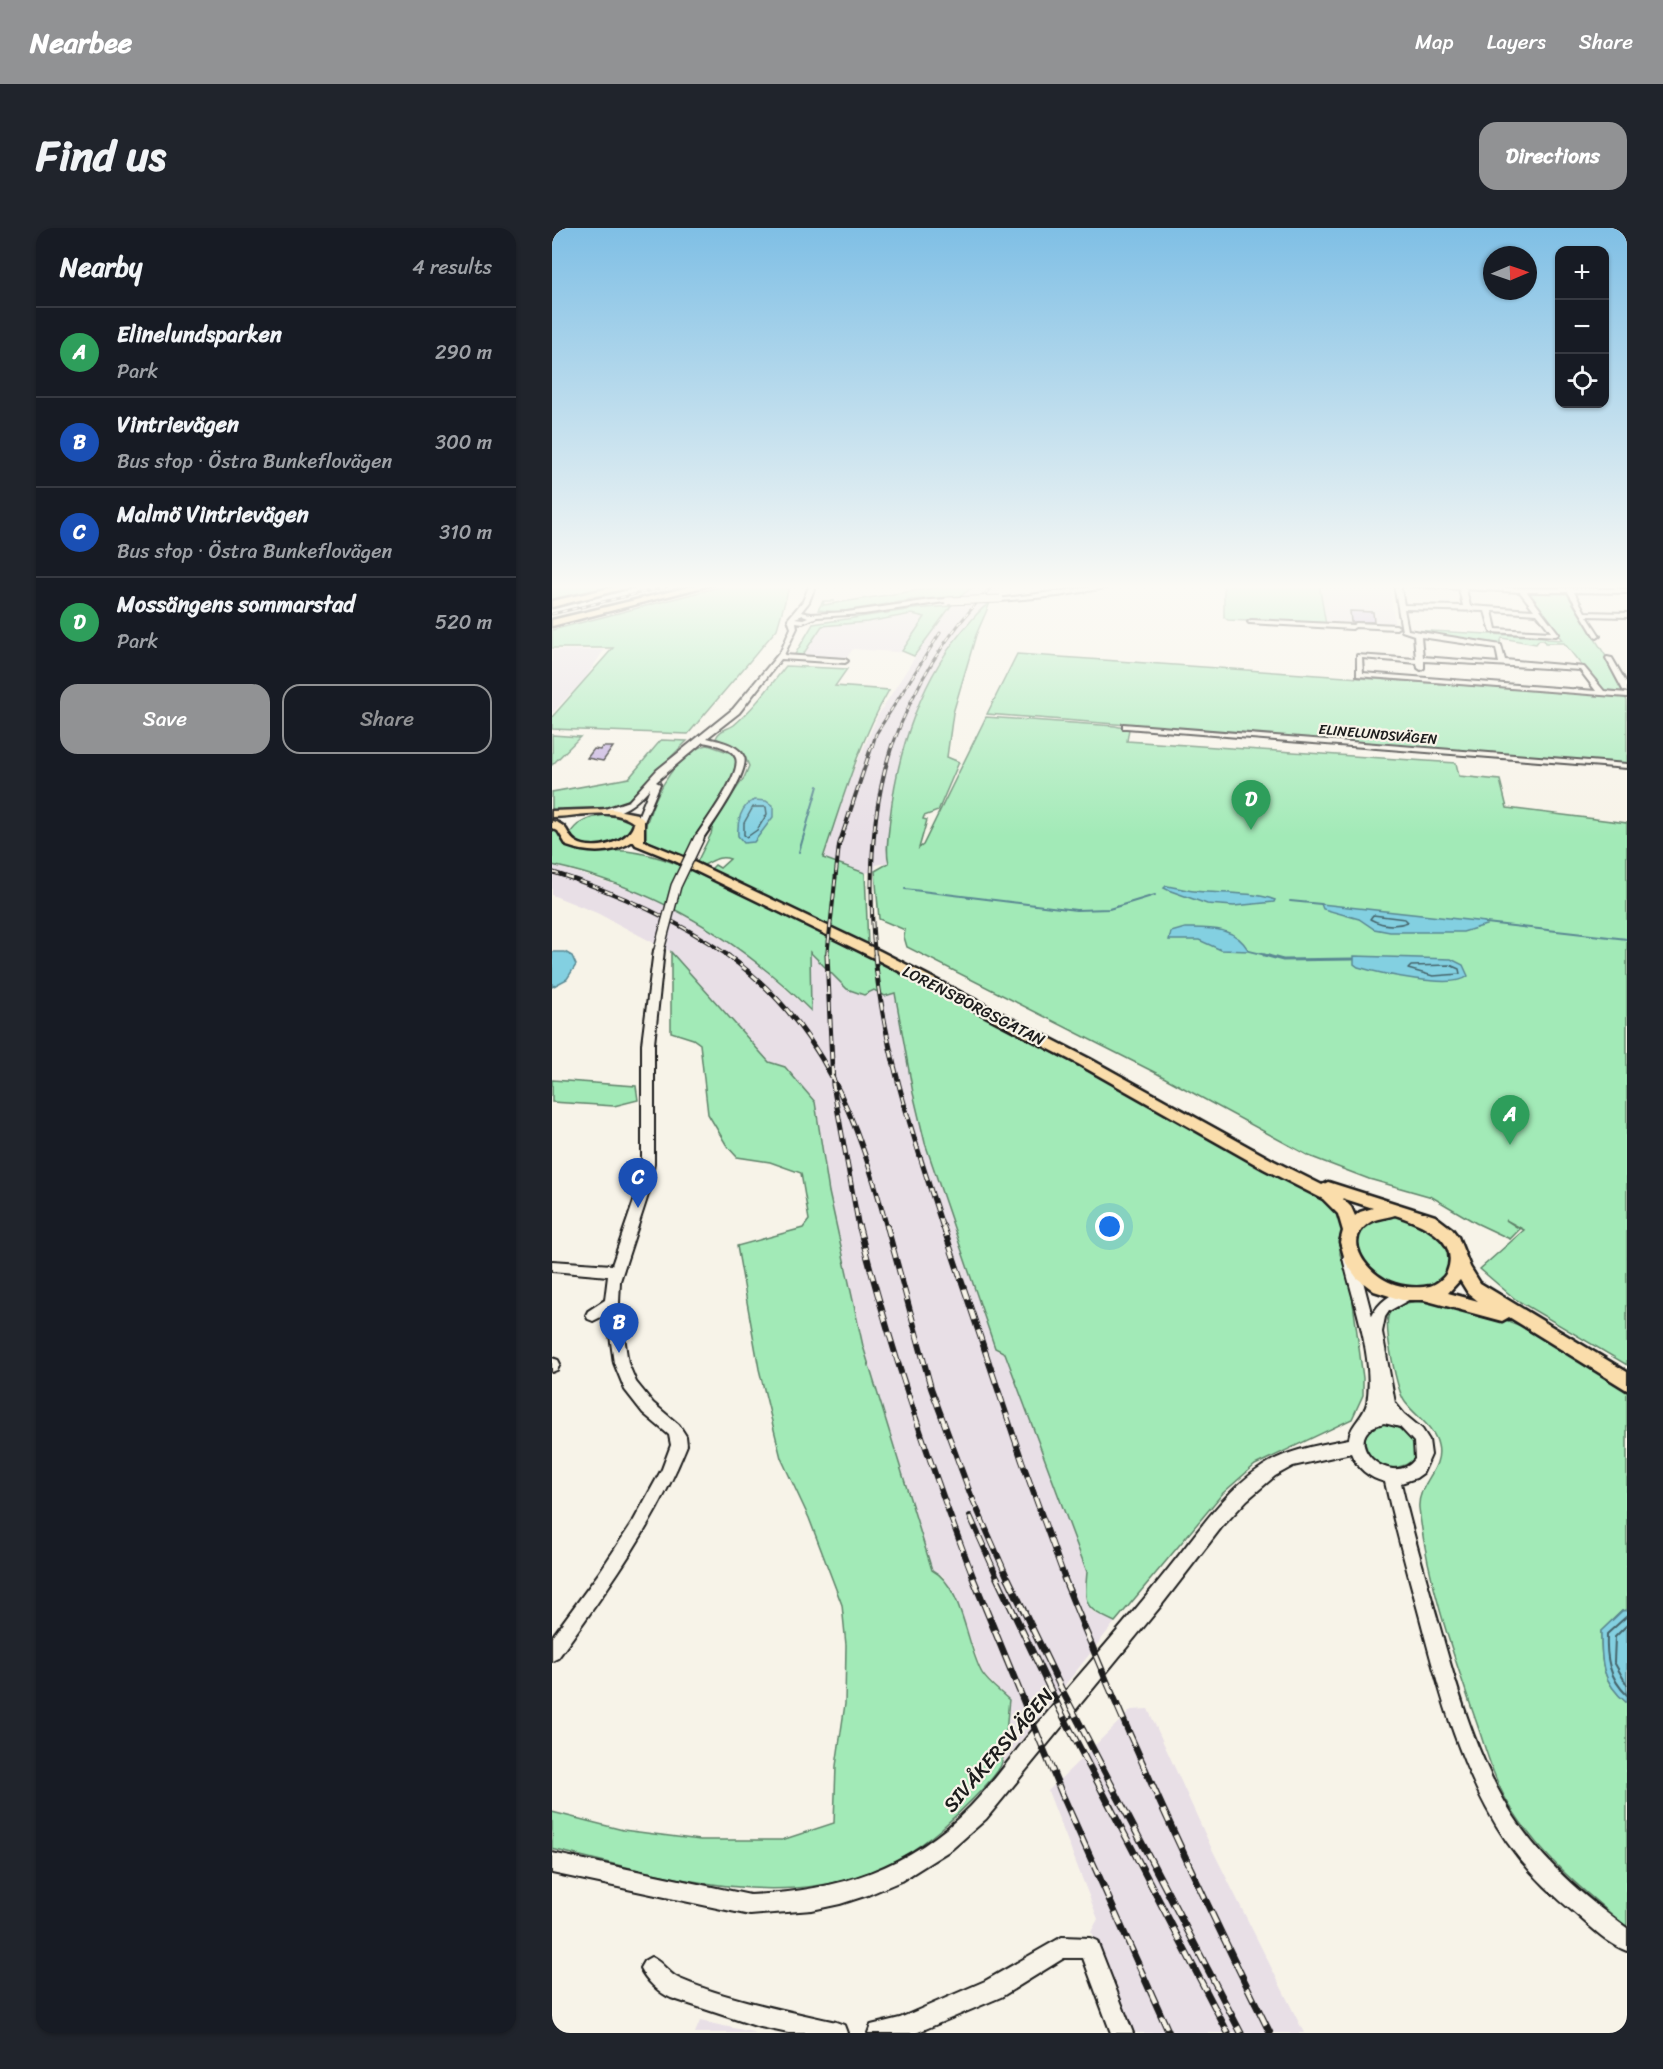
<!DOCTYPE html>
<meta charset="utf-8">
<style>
:root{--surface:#171b24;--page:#20242c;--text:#f1f3f6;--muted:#9ea1a6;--line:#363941;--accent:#919294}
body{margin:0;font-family:Sriracha,sans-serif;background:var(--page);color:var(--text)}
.controls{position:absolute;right:18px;top:18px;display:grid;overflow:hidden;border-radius:12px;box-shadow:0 2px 4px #0004}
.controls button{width:54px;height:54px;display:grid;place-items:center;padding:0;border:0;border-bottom:2px solid var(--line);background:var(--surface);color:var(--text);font:30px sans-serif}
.compass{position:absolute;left:931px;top:18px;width:54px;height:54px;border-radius:50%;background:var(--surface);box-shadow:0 2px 4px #0004;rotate:88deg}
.you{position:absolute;left:558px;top:999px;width:21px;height:21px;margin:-15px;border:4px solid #fff;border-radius:50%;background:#1a73e8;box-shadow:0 0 0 9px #1a73e833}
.badge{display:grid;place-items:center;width:39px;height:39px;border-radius:50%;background:var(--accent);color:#fff;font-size:20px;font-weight:700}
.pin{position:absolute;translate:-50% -50px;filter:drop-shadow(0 2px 3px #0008)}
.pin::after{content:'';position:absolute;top:32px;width:21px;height:18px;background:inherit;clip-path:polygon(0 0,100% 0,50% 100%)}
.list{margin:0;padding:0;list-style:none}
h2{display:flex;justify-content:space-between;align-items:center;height:78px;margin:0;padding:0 24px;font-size:26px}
h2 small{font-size:20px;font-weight:400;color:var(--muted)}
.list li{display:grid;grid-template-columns:39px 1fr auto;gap:18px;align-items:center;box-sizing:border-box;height:90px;padding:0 24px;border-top:2px solid var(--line)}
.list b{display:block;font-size:22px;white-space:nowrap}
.list p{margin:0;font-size:20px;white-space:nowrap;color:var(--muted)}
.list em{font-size:20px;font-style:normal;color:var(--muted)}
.actions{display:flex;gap:12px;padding:18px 24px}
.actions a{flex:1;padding:14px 0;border:2px solid var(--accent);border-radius:18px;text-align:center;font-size:21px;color:var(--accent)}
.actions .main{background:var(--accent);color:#fff}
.icon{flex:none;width:33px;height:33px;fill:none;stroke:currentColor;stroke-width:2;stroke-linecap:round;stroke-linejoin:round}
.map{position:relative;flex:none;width:1075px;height:1805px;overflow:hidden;border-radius:18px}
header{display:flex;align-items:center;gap:36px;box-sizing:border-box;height:84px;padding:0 30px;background:var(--accent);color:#fff}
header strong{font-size:28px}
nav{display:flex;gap:33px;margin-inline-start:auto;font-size:21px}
.intro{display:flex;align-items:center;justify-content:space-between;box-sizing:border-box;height:144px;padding:0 36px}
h1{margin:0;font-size:42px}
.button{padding:15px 27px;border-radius:18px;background:var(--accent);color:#fff;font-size:21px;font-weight:700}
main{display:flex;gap:36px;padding:0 36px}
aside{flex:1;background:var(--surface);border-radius:18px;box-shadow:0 2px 4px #0004}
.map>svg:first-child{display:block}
.built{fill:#e8dfe6}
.green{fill:#a2eab7;stroke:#5f836a;stroke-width:1.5}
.water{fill:#83d0e1;stroke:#5a8892;stroke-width:1.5}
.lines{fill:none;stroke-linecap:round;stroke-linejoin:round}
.shore-far1{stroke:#45646b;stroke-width:1.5}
.shore{stroke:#45646b;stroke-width:2}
.stream-far1{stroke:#5a8892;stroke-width:2}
.stream{stroke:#5a8892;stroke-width:3}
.building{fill:#c4b0e0;stroke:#1c1c1c;stroke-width:1.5}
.minor-casing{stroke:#1c1c1c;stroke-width:4}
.major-casing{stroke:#1c1c1c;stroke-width:5}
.highway-casing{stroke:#1c1c1c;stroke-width:5}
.minor{fill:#f7f3e8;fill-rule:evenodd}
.major{fill:#faddab;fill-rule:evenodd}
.highway{fill:#faddab;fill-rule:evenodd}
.rail-far4-casing{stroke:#1c1c1c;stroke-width:3}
.rail-far3-casing{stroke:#1c1c1c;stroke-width:4}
.rail-far2-casing{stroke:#1c1c1c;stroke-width:5}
.rail-far1-casing{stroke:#1c1c1c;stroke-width:6}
.rail-casing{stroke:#1c1c1c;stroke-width:7}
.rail-far4{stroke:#f7f3e8;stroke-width:1.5;stroke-dasharray:5;stroke-linecap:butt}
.rail-far3{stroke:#f7f3e8;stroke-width:2;stroke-dasharray:7;stroke-linecap:butt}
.rail-far2{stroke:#f7f3e8;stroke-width:3;stroke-dasharray:8;stroke-linecap:butt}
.rail-far1{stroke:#f7f3e8;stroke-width:4;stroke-dasharray:11;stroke-linecap:butt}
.rail{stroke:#f7f3e8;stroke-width:4.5;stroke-dasharray:14;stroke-linecap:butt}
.minor-bridge-far1-casing{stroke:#1c1c1c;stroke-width:9;stroke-linecap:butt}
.minor-bridge-casing{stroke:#1c1c1c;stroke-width:12;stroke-linecap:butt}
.minor-bridge-far1{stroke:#f7f3e8;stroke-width:7}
.minor-bridge{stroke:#f7f3e8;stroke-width:9}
.labels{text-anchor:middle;stroke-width:4.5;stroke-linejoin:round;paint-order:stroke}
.far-street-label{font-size:14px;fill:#1c1c1c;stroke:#f7f3e8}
.street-label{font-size:16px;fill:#1c1c1c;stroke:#f7f3e8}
.near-street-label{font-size:20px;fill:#1c1c1c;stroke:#f7f3e8}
</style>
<header>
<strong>Nearbee</strong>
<nav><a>Map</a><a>Layers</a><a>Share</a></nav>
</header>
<div class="intro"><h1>Find us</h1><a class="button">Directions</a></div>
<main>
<aside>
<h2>Nearby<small>4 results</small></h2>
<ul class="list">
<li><span class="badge" style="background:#2e9e5b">A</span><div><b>Elinelundsparken</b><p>Park</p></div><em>290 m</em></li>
<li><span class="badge" style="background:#1a4fb4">B</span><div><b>Vintrievägen</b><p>Bus stop · Östra Bunkeflovägen</p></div><em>300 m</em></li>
<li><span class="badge" style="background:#1a4fb4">C</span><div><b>Malmö Vintrievägen</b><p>Bus stop · Östra Bunkeflovägen</p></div><em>310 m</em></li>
<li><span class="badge" style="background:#2e9e5b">D</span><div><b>Mossängens sommarstad</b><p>Park</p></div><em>520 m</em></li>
</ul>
<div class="actions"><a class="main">Save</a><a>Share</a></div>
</aside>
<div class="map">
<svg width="1075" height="1805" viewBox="0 0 1075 1805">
<rect width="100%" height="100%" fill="#f7f3e8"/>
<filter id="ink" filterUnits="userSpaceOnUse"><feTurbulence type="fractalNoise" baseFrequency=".0167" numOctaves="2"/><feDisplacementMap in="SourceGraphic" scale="12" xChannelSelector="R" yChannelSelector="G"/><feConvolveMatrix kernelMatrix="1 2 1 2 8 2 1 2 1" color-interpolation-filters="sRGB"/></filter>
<g filter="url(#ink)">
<!-- built -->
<path class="built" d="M424,356H454L406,407L388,433L367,475L350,527L341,567L335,620L336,635L324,637L323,643L313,645L271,631L288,573L326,487L377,407L409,368Z
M767,356H837L843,398L774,395Z
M387,384L357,425L301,421L291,435L246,431L268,398L344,386Z
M0,422H52L33,451L0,485Z
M0,637L78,661L111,675L170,708L198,728L258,783L257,723L322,762L343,764L361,865L373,915L443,1120L453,1125L535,1344L533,1370L541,1384L563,1394L449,1538L457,1472L431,1446L404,1373L391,1348L380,1342L311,1118L277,964L263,874L234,839L217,834L119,724L45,685L0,667Z
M596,1481L659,1619L752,1805H581L539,1704L546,1691L496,1563L579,1482Z
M148,1793L205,1805H143Z"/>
<!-- green -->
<path class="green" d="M0,356H79L0,374Z
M179,356H238L225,401L136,506L0,501V489L61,420H0V402Z
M397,356H424L409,368L360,372L286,384L266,382L271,373H283H272L271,377L393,358Z
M672,356H767L774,397L676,392L672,389Z
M974,365L1015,366L1075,462L1073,468L1075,473V536L435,486L465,426L1053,467L1012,415H993L992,412H987L984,416L950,410L947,417L863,406L860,402L993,409L995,411L1010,412Z
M438,375L424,407L401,485L395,529L407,534L386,583L372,588L371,591L375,592L367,620L371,617L434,489L563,498L577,501L575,513L904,535L907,548L948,552L955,580L1075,595V1137L963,1071L928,1041L972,1002L954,992L968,1001L958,1011L924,995L880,969L817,951L757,928L604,845L355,719L352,709L353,702L327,691L323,643L337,635C333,622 337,605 338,590C346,520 370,447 418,394C424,387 430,379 438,375Z
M399,378L362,428L350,423L373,389L360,386L315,394L270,398L250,428H242L261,396L362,381Z
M234,438L295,441L283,458L337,462C307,514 290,573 271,630L313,645L316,717L159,641L163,637L168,640L178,631C167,627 161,633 152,637L145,634L159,606L162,593L192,550L197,538L191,524L164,510C169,500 175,502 182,497C202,480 218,458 234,438Z
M0,507L28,509L0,537Z
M109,512L135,513L73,575L55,581L0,582V564L77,550Z
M156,517L179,525L187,536C175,567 149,599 132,629L93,613C88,606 93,599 96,591C104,565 126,522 156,517Z
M62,586L72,588L82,594L79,605C62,615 36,626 19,610V604C28,590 46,588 62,586Z
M0,600L8,604L9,612C24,629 54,621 74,623C115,627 151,648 188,666C383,760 574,862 764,966L785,979L790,999L788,1026L799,1060L811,1150V1167L800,1191L703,1237L671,1265L563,1394C532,1380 532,1377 535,1344L453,1125L443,1120L373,915L361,865L343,765L333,768L322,762L312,767L295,761L258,724L259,783C187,711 100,659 0,637Z
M119,724L217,834L233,839L263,874L277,964L311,1118L380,1342C411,1358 414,1417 430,1445C436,1455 449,1464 457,1472C455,1485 454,1530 448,1539C439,1555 404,1588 389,1601C274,1701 131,1652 0,1621V1584L71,1602L148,1612H230L282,1595L284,1538L293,1476L294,1417L290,1377L257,1290L229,1230L207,1141L185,1018L251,1000L257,992L249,945L218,934L185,929L175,918L156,886L148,816L141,811L119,804Z
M0,852L84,858L86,872L62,878L0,874Z
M836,988C850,988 858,991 871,998C933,1030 880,1080 828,1053C820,1049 813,1040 807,1034L804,1006L820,992Z
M865,1073L929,1083L972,1099L1075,1162V1382L1070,1383L1049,1403C1049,1435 1049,1453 1075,1475V1699C1030,1662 986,1626 956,1575C941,1550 933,1518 923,1490C900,1423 875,1352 867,1280C865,1256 892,1241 886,1217C882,1198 864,1189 853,1174C845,1163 831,1098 837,1086C843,1076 855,1075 865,1073Z
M834,1195C854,1199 880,1228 850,1238C819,1249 793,1197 834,1195Z"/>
<!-- water -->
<path class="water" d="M203,572L214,573L221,578V589L202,614L192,615L186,608C185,595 188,577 203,572Z
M614,658C624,659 633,662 642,663C668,666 698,663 723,672L722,674L682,678L655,676L616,662L612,660Z
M769,676L933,694L934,697L911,704H838L822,701L807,691L771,681Z
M633,700C657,700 683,698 697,723L669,722L647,712H617L619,704Z
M0,724H13L20,728L24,737L15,751L0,759Z
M802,728L899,731L911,737L916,748C901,762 826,745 806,739L802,736Z
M1075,1382V1475C1049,1453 1049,1434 1049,1403L1070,1383Z"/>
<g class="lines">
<!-- shore-far1 -->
<path class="shore-far1" d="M201,579H214L215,586L205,602L195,609L192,607V595Z
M821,687L853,691L856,694C843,699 831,698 818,691Z
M898,737L907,741L908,746L881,748L856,741L859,738Z"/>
<!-- shore -->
<path class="shore" d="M1075,1388L1055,1406C1054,1430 1057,1450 1075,1467
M1075,1397L1063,1409L1062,1434L1075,1457"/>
<!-- stream-far1 -->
<path class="stream-far1" d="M247,624L266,558
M353,661L524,682L557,681L603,667
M738,673L769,676
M934,695L1075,711
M697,723L718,728"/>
<!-- stream -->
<path class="stream" d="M712,727L731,732L801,731"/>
</g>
<!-- building -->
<path class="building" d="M798,383L821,384L822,394H799Z
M50,519H61L51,533L35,530L42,521L48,522Z"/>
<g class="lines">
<!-- minor casing -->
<g class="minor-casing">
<path id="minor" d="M258,356H264L257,374L249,384L259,386L295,384L379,372L396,371L399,373L312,386L265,389L251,395L244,394L245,400L232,427L293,431L296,433L293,435L229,431L187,485L155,510C167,513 186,516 192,529C198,544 160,597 150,612L147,613L143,610C152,595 190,546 184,530C180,519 160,516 151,514L104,554L108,556L91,596L84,594L98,560C85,574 71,587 50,586V582L77,573L105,542L181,481L229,423L239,400L236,391L251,373ZM251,387L256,389L251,391L243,390Z
M564,356H577L506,368L448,373L445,371Z
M842,356H848L852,377L911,378L907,361L860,358L857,356L960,360L1075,361V365L1022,364L1033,384L1075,385V389L1035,388L1048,408L1045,410L1043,409L1016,364H975L1007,406L1004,408L939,404L933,383L852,381L856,402L949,417L953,432L1032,439L1052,463L1075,465V469L805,448V427L864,431L862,407L850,403ZM914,361L968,364L982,382L918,378ZM940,383L985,386L999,404L944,401ZM869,409L944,420L947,435L871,429ZM810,430L865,435L866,440L869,442L872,440V433L1028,442L1044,463L811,445Z
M699,392L801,397L804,395L844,397L847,399L844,401L803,399L800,401L697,395L696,394Z
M1055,429L1060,430L1075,456V464L1071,462L1054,430Z
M571,496L1075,536V540L574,500H571Z
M107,719L112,722L102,816V936L97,964L68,1053L67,1075L76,1135L84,1154L101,1175L127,1197L134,1208L135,1217C104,1295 55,1362 6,1430L0,1433V1409L47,1345L82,1292L110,1241L119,1217L117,1207L91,1185L73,1162L62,1135L55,1086L41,1093L36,1091L34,1087L36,1083L53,1072L56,1048L0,1043V1033L60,1037L85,964L90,936V816L102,722Z
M798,1025L803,1026L805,1030L820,1088C827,1073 839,1066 855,1060L860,1062L862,1066L860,1070L837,1083L833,1089L830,1104L843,1175L852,1186L870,1201L877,1212L879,1227L871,1245L864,1250L849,1255C859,1299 872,1343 884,1386C905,1459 925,1538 970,1601C998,1640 1036,1672 1075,1700V1723C1056,1716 1039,1699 1024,1686C998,1665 974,1641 955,1614C910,1548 888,1467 868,1390C856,1345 843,1300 833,1254C817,1250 805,1240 799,1225L741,1238L723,1248L695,1272L669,1300L608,1379L434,1591L400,1621L349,1653L316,1667L288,1676L260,1682L198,1687L0,1645V1625L198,1667C284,1663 357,1642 419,1578C443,1553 462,1524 485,1497C527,1446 572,1397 613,1345C645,1306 676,1255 723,1231C746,1220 771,1216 797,1211C798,1197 812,1189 815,1175C823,1130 801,1074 791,1030L793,1026ZM832,1195L848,1199L862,1214L863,1231C842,1260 793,1220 819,1200C822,1198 828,1196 832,1195Z
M0,1130L6,1132L8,1136L5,1142L0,1144Z
M510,1709L538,1710L545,1713L581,1805H559L531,1730H512L449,1769L364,1805H316L319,1797L348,1790L433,1753Z
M99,1729C111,1734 117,1747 128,1751C177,1772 232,1782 284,1794L292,1797L295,1805H236L204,1798L119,1770C107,1765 94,1752 88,1740L92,1733Z"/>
</g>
<!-- major casing -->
<g class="major-casing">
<path id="major" d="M60,581L85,586L92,592V613L129,628L328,723L538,831L722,933L770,957L776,954L883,988L900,1001L906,1009L918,1039L928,1055L1075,1144V1162L957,1089L950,1093L872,1072H850L822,1063L805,1050L794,1035L788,1014L791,1003L786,986L771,971L712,941L528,837L320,729L121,632L84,617L81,613C61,626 37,626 15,618L6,603L0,600V593C19,598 13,607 24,614C41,625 79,614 82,595C62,578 24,589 0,589V583ZM790,970L821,980L808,984L803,988L799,979ZM843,987C867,995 909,1010 895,1044C892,1050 885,1056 878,1058C864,1061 845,1059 833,1052C813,1041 791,1012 817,995C824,990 835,990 843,987ZM908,1052L916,1065L926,1073L896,1065Z"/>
</g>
<!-- highway casing -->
<g class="highway-casing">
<path id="highway" d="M77,356H90L0,379V373Z
M150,356H162L0,398V392Z"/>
</g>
<!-- minor -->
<use href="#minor" class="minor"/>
<!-- major -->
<use href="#major" class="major"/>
<!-- highway -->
<use href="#highway" class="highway"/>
<!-- rail-far4 casing -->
<g class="rail-far4-casing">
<path id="rail-far4" d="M0,386L126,356
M320,519L324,506L388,405
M340,519C364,453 394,406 442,356"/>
</g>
<!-- rail-far3 casing -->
<g class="rail-far3-casing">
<path id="rail-far3" d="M0,644C64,664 122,690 177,728
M275,728L287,617L320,517
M323,728C316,657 318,586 340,517"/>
</g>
<!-- rail-far2 casing -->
<g class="rail-far2-casing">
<path id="rail-far2" d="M175,727C270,795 306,892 335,1000
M275,727L281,857L307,1000
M323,727C331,820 362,911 391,1000"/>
</g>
<!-- rail-far1 casing -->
<g class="rail-far1-casing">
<path id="rail-far1" d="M307,998C338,1119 377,1235 422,1351
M335,998L379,1160L418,1265L456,1351
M391,998L470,1233L513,1351
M418,1288L446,1351"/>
</g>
<!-- rail casing -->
<g class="rail-casing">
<path id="rail" d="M421,1350L510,1566L617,1805
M445,1350L509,1484L676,1805
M456,1350L509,1460L689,1805
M512,1350C574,1505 644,1656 718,1805"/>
</g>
<!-- rail-far4 -->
<use href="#rail-far4" class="rail-far4"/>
<!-- rail-far3 -->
<use href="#rail-far3" class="rail-far3"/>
<!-- rail-far2 -->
<use href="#rail-far2" class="rail-far2"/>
<!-- rail-far1 -->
<use href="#rail-far1" class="rail-far1"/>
<!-- rail -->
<use href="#rail" class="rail"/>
<!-- minor-bridge-far1 casing -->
<g class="minor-bridge-far1-casing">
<path id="minor-bridge-far1" d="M396,373L448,371"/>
</g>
<!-- minor-bridge casing -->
<g class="minor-bridge-casing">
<path id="minor-bridge" d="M107,722L124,658L147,610"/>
</g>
<!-- minor-bridge-far1 -->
<use href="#minor-bridge-far1" class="minor-bridge-far1"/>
<!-- minor-bridge -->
<use href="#minor-bridge" class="minor-bridge"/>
</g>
</g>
<!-- sky -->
<linearGradient id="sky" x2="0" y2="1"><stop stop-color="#7fbfe5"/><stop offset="0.59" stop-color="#fbfaf5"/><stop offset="1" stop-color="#fbfaf5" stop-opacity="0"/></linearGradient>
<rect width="1075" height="608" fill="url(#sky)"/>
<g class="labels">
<!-- far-street labels -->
<g class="far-street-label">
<text transform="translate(826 506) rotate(5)" y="5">ELINELUNDSVÄGEN</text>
</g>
<!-- street labels -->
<g class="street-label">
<text transform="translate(422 777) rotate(27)" y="6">LORENSBORGSGATAN</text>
</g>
<!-- near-street labels -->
<g class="near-street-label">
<text transform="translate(446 1522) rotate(-49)" y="7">SIVÅKERSVÄGEN</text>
</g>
</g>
</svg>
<div class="controls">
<button>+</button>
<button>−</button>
<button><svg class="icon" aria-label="locate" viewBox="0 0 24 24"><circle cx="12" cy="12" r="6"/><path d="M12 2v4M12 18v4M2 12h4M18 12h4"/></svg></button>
</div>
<svg class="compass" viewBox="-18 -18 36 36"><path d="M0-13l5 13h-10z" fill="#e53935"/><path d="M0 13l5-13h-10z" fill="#9ea1a6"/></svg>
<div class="you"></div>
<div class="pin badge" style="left:958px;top:917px;background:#2e9e5b">A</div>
<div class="pin badge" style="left:67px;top:1125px;background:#1a4fb4">B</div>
<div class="pin badge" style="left:86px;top:980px;background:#1a4fb4">C</div>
<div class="pin badge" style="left:699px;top:602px;background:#2e9e5b">D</div>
</div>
</main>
